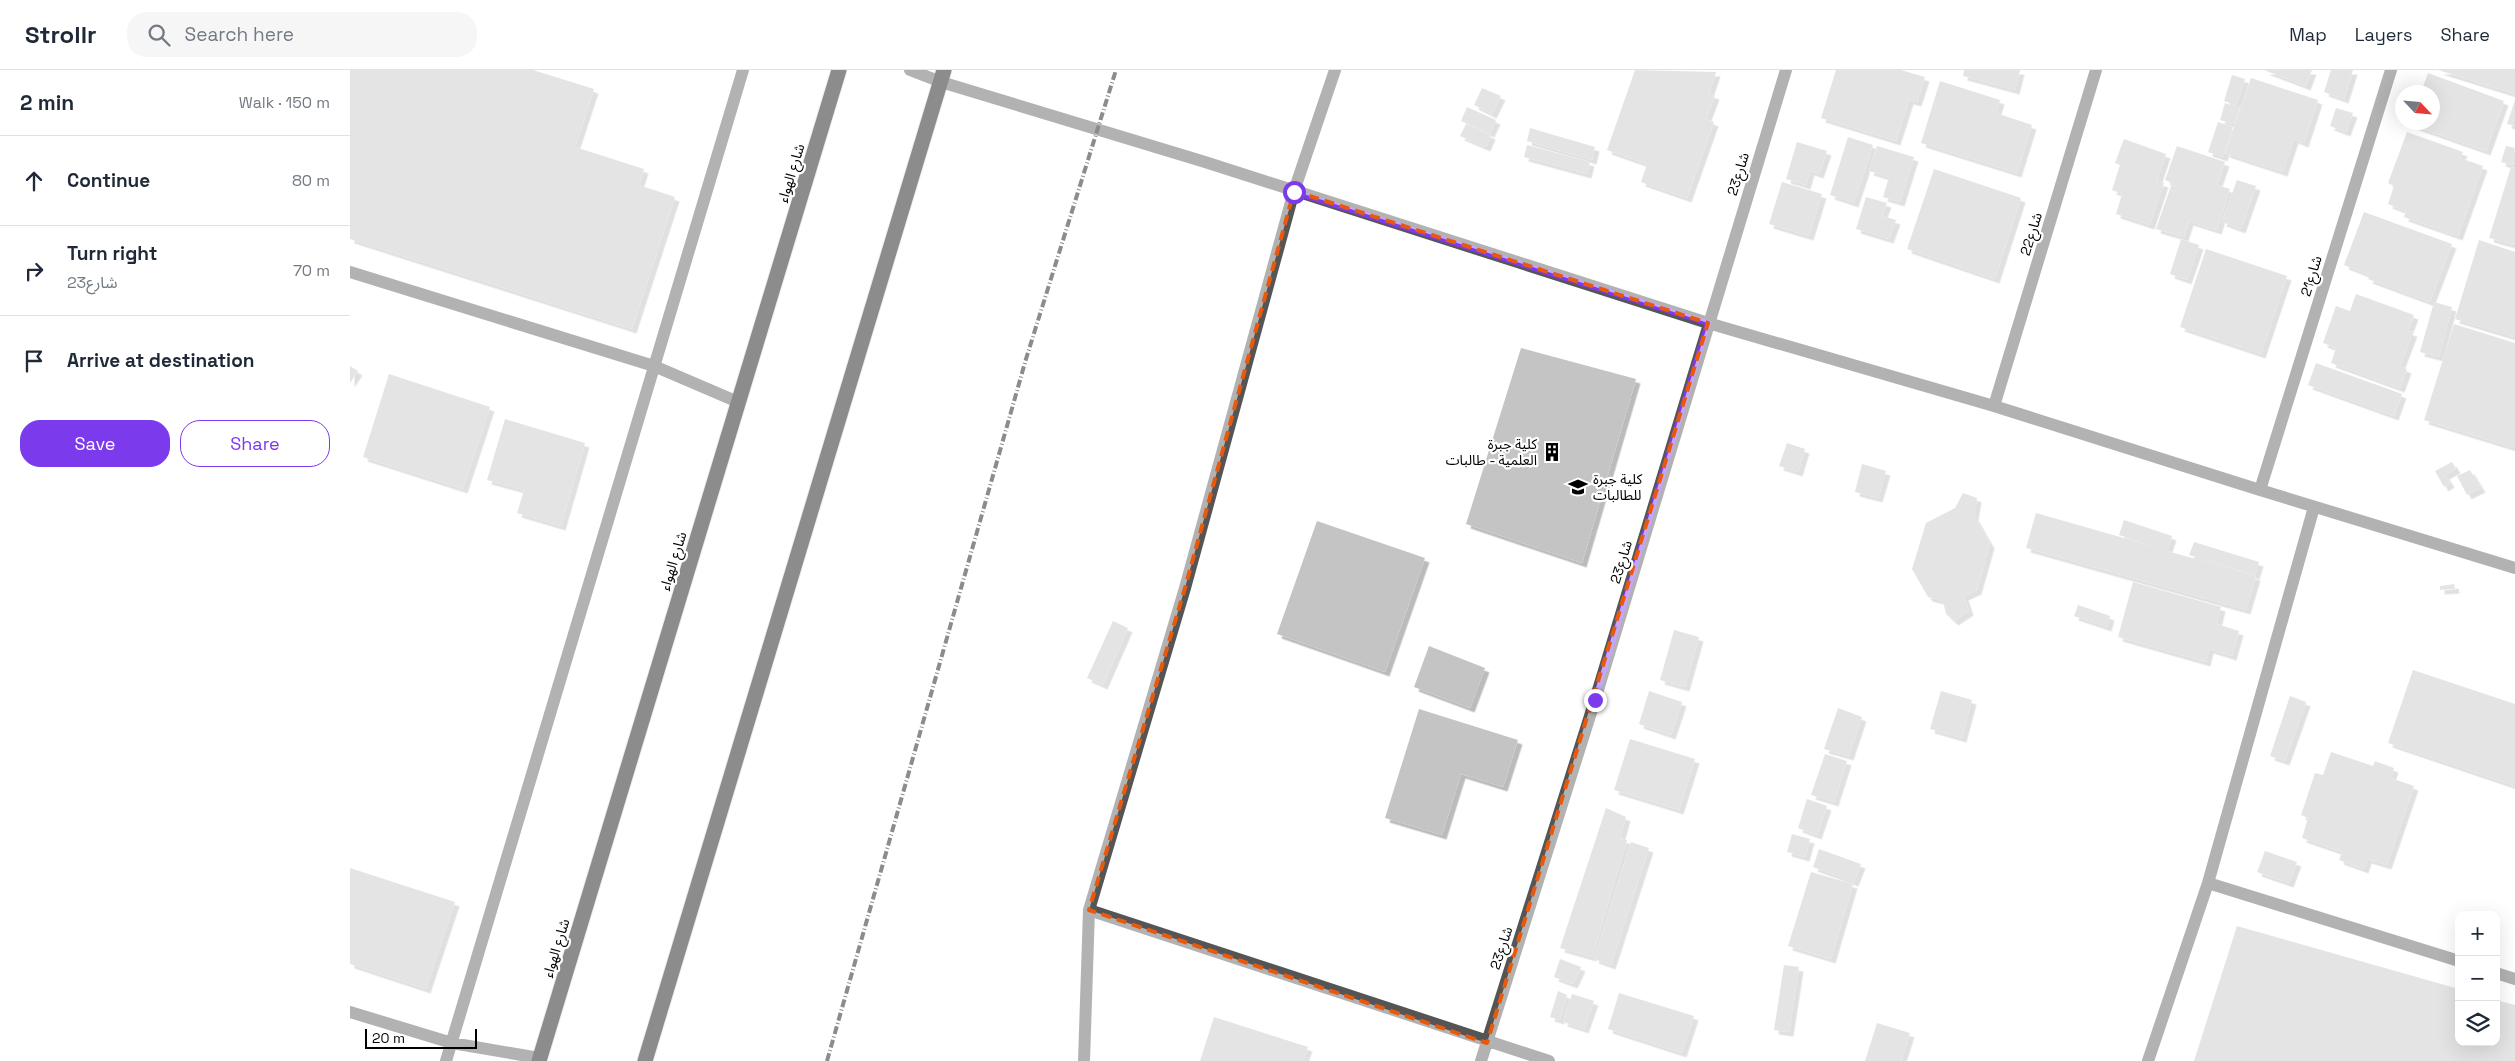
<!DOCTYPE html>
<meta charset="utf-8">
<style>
:root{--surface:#fff;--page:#f6f6f7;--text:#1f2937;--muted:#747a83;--line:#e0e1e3;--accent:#7c3aed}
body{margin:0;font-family:"Space Grotesk","Noto Sans Arabic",sans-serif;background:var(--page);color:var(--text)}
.controls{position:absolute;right:15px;bottom:15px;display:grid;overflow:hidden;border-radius:10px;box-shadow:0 5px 20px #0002}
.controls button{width:45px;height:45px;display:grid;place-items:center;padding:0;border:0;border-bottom:1px solid var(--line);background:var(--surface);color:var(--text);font:25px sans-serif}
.compass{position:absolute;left:2045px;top:15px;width:45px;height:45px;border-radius:50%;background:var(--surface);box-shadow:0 5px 20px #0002;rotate:116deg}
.scale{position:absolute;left:15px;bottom:12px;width:112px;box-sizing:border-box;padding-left:5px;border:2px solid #000;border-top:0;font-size:14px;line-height:18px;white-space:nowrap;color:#000;-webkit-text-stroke:4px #fff;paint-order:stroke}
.stop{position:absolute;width:15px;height:15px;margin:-11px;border:4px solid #7c3aed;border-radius:50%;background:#fff}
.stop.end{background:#7c3aed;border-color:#fff;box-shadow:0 1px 5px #0008}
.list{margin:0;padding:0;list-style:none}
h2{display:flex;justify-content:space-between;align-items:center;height:65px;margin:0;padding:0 20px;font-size:21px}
h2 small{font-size:16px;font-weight:400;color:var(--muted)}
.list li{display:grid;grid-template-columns:32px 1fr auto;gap:15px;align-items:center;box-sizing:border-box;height:90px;padding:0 20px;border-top:1px solid var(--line)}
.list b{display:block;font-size:19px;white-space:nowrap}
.list p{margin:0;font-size:16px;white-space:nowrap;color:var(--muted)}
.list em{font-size:16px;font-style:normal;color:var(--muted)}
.actions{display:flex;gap:10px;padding:15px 20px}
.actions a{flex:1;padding:11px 0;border:1px solid var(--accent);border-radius:20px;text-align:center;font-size:18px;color:var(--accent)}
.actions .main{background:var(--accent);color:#fff}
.icon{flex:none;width:28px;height:28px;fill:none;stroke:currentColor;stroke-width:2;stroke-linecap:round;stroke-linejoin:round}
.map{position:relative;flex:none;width:2165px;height:991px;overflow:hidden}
header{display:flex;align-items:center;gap:30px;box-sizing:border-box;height:70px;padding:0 25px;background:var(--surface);border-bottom:1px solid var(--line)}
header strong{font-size:24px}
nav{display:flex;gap:28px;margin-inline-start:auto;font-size:18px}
.search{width:350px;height:45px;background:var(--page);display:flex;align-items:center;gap:12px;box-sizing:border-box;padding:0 18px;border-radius:20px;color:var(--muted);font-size:19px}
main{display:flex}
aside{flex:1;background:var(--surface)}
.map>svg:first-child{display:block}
.building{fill:#c4c4c4;filter:url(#shadow)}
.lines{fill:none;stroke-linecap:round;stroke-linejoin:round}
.highway-casing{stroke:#dbdbdb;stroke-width:17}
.minor{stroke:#555;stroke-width:12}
.highway{stroke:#000;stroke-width:15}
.rail{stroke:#000;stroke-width:4;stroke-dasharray:8 2.5 1 2.5;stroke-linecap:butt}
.route{stroke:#7c3aed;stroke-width:6}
.marked{fill:none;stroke:#e8590c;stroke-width:4;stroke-dasharray:10 6;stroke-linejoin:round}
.labels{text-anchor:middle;stroke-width:4.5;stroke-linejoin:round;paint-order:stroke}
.street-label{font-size:14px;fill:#000;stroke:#fff}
.poi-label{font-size:14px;fill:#000;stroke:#fff;text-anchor:end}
</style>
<header>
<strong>Strollr</strong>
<div class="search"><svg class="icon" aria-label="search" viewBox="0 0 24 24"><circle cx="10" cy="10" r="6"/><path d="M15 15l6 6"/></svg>Search here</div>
<nav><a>Map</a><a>Layers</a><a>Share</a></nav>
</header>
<main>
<aside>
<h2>2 min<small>Walk · 150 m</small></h2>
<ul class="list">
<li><svg class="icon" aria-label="ahead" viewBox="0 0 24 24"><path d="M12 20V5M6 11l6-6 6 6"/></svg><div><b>Continue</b></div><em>80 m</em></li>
<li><svg class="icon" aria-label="right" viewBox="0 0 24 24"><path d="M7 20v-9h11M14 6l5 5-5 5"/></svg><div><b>Turn right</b><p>شارع23</p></div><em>70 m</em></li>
<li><svg class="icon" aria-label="arrive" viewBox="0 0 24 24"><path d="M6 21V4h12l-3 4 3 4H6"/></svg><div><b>Arrive at destination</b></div></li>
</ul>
<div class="actions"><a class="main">Save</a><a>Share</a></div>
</aside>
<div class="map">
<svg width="2165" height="991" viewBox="0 0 2165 991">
<defs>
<filter id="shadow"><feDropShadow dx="4.5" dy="4.5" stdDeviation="0" flood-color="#0004"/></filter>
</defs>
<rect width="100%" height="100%" fill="#fff"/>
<!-- building -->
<path class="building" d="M0,0H183L244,19L225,77L294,99L289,115L325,127L282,259L0,169Z
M1285,0L1366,2L1359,23L1365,25L1356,49L1364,52L1337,128L1291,112L1297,94L1257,80Z
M1486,0H1551L1575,7L1567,32L1559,30L1546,71L1471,48Z
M1614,0H1670L1665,20L1613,6Z
M1914,0H1962L1956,16Z
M1981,0H2003L1994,29L1974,22Z
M2088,0H2165V24Z
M2078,3L2154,31L2136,81L2059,54L2082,52V22H2071Z
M1882,5L1895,9L1886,35L1874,31Z
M1901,8L1968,30L1954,73L1944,69L1933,102L1875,83Z
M1590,11L1650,30L1646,43L1682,55L1667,103L1571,73Z
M1132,18L1151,26L1142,44L1124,35Z
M2165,30V56L2157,54Z
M1875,33L1890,38L1884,54L1870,50Z
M1117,37L1146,50L1140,63L1111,51Z
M1986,38L2003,43L1996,62L1980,56Z
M1868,52L1883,57L1873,87L1858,82Z
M1116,54L1141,65L1136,77L1110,66Z
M1180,58L1245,77L1242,90L1177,71Z
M2057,62L2113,82L2110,88L2133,96L2108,166L2054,147L2056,141L2038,134L2044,116L2038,113Z
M1498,67L1523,75L1504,133L1480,125Z
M1774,69L1816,84L1807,111L1814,113L1800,155L1766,144L1772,124L1762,120L1770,95L1765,93Z
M1447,72L1477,81L1469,104L1460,101L1456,115L1436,109Z
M1177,75L1240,92L1237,104L1174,87Z
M1527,76L1564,87L1550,132L1533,127L1539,107L1519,101Z
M1827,76L1875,92L1867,115L1880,119L1867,160L1839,151L1834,167L1806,159L1822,113L1815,110Z
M2156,76L2165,78L2162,95L2151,92Z
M2161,97L2165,98V175L2139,168Z
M1584,99L1671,128L1645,209L1557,179Z
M1887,110L1906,116L1891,159L1872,152Z
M1432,112L1472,124L1459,166L1419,154Z
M1516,127L1537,133L1532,146L1546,150L1539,169L1506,159Z
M2014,142L2102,174L2080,232L2018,209L2020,205L1994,195Z
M1831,169L1849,175L1837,210L1820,204Z
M2129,170L2165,182V267L2105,249Z
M1856,179L1937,206L1911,284L1830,257Z
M2006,224L2064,245L2058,261L2063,262L2050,296L2057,299L2050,318L1981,293L1986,278L1973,273L1986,236L2000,241Z
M2084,232L2102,237L2089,287L2070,282Z
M2104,254L2165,273V378L2074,350Z
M1171,278L1286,309L1232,493L1116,454Z
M1966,293L2052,324L2044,346L1958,315Z
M0,296L8,301L0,313Z
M39,304L140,337L113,419L13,387Z
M155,349L235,373L211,456L167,443L174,420L137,410Z
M1437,373L1455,379L1448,402L1429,396Z
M2102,392L2106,399L2095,405L2100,413L2094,417L2085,401Z
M1512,394L1536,401L1528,428L1505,422Z
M2120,400L2131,418L2117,425L2107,406Z
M1613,423L1627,428L1624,446L1640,474L1627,520L1614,526L1619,541L1604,551L1596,544L1593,531L1578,527L1562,499L1576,453L1605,438Z
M1686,443L1809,478L1769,465L1774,450L1822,466L1817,481L1906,506L1896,540L1676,478Z
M967,451L1075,488L1035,602L927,564Z
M1844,472L1909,492L1905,505L1839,485Z
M1783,512L1871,537L1867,554L1889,561L1882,586L1859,579L1856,592L1768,567Z
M2104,514L2105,519L2090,520V516Z
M1728,535L1760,546L1757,557L1724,546Z
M763,551L778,558L753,615L737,608Z
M1324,560L1349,567L1335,617L1310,610Z
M1079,576L1135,598L1120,638L1064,617Z
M2063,600L2165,634V716L2038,673Z
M1299,621L1332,632L1321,665L1289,654Z
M1591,621L1622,630L1612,668L1580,659Z
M1940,626L1956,632L1935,691L1920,686Z
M1488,638L1512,647L1499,686L1474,679Z
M1069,639L1168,670L1153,717L1111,704L1092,765L1035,748Z
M1280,669L1345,689L1329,740L1264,720Z
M1981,682L2023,696L2025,691L2044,698L2041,708L2064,716L2037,795L2017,789L2014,799L1989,790L1992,782L1952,768L1958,748L1951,745L1965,703L1973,705Z
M1475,684L1497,691L1484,732L1461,725Z
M1457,729L1477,736L1467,765L1448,758Z
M1256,738L1276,747L1270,768L1277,770L1242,887L1210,878Z
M1442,764L1460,769L1455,787L1437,782Z
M1281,772L1299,778L1261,895L1244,889Z
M1469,779L1511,794L1504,812L1463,797Z
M1915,781L1947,792L1939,813L1907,802Z
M0,798L105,832L76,919L0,894Z
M1461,802L1503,814L1481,889L1438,876Z
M1887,856L2109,919V972H2146V930L2165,935V991H1844Z
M1210,889L1231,897L1223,914L1204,907Z
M1434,895L1449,897L1439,962L1424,960Z
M1208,921L1217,925L1210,950L1200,947Z
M1269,923L1344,946L1332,983L1258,959Z
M1222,924L1244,931L1234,959L1213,952Z
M864,947L958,977L953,991H850Z
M1527,953L1560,963L1551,991H1515Z"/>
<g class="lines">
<!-- highway casing -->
<g class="highway-casing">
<path id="highway" d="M189,991L489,0
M295,991L594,0"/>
</g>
<!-- minor -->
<path class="minor" d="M560,0L591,12L855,92L1358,253L1644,336L1910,420L2165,498
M0,202L304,296L388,332
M1644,336L1746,0
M1910,420L2041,0
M1858,813L2109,891
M739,840L1199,991
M2146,903L2165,909
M0,942L102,973L189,988
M96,991L393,0
M734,991L739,840L835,518L944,121L985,0
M1131,991L1245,630L1436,0
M1798,991L1858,813L1964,437"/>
<!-- highway -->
<use href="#highway" class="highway"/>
<!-- rail -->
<path class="rail" d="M477,991L676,289L766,0"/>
</g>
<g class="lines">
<!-- route -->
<path class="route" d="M944,122L1358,253L1245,630"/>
</g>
<!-- marked area -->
<path d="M0 0H2165V991H0ZM944,121L1358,253L1137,973L739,840L835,518Z" fill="#fff" fill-opacity=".55" fill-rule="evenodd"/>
<path class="marked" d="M944,121L1358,253L1137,973L739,840L835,518Z"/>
<!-- icons -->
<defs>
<g id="building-bare" transform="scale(1.5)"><path d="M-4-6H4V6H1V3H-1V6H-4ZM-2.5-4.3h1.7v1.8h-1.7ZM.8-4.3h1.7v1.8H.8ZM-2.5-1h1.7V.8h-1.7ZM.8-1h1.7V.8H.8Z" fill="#000" stroke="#fff" stroke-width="2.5" paint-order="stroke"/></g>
<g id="university-bare" transform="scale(1.5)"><path d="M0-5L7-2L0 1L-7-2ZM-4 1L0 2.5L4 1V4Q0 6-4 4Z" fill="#000" stroke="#fff" stroke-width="2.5" paint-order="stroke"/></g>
</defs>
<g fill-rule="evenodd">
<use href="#building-bare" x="1202" y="382"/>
<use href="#university-bare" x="1228" y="417"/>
</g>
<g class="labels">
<!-- street labels -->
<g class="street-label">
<text transform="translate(441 103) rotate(-73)" y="5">شارع الهواء</text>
<text transform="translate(1388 104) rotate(-73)" y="5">شارع23</text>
<text transform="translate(1681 164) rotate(-73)" y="5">شارع22</text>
<text transform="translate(1961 206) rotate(-73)" y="5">شارع21</text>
<text transform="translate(323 491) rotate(-73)" y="5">شارع الهواء</text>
<text transform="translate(1271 492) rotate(-73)" y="5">شارع23</text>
<text transform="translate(206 878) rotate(-73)" y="5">شارع الهواء</text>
<text transform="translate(1151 878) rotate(-72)" y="5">شارع23</text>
</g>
<!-- poi labels -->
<g class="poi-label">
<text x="1187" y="379">كلية جبرة<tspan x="1187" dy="16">العلمية - طالبات</tspan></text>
<text x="1243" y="414" text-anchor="start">كلية جبرة<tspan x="1243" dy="16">للطالبات</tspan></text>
</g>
</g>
</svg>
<div class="controls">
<button>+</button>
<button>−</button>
<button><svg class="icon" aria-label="layers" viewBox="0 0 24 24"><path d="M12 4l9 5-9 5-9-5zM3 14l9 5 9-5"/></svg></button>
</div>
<svg class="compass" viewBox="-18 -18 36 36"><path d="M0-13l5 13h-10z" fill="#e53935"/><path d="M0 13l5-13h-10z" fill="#747a83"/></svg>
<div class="scale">20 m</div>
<div class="stop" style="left:944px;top:122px"></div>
<div class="stop end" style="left:1245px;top:630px"></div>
</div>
</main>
